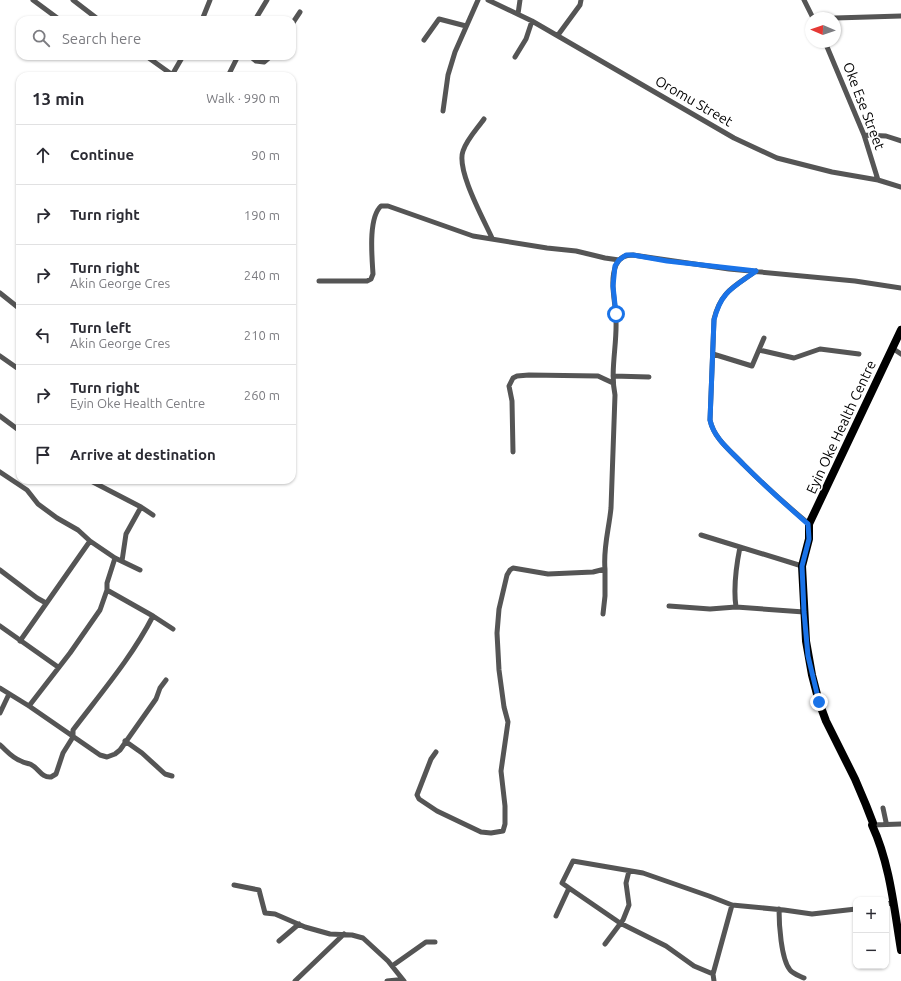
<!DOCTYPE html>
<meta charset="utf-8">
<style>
:root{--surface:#fff;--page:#f2f2f3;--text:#2b2b33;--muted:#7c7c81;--line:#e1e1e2}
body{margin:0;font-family:Ubuntu,sans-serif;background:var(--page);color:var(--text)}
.controls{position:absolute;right:12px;bottom:12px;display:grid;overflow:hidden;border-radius:8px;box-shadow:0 1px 3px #0004}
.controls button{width:36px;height:36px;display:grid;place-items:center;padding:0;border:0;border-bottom:1px solid var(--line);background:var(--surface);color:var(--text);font:20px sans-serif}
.compass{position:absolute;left:805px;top:12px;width:36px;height:36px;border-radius:50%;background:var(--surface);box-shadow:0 1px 3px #0004;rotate:272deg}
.stop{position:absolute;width:12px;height:12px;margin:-9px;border:3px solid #1a73e8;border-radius:50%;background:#fff}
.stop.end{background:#1a73e8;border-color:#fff;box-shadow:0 1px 4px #0008}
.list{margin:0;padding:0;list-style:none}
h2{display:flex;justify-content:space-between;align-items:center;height:52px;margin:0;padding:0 16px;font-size:17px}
h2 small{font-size:13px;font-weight:400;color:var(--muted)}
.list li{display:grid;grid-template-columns:26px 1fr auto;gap:12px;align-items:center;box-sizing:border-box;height:60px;padding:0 16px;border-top:1px solid var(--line)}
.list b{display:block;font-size:15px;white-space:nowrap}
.list p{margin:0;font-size:13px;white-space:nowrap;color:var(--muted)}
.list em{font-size:13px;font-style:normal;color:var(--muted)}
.icon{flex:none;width:22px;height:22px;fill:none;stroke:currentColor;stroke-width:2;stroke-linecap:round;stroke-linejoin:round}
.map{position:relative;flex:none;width:901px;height:981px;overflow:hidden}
.search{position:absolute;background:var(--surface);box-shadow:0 1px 3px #0004;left:16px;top:16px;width:280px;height:44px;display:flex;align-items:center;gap:10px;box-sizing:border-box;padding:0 14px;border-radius:12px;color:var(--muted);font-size:15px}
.panel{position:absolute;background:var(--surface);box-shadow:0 1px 3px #0004;left:16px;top:72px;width:280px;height:412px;border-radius:12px}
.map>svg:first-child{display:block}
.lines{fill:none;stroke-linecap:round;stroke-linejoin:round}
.street{stroke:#555;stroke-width:5}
.primary{stroke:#000;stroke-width:8}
.route{stroke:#1a73e8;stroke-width:5}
.labels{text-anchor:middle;stroke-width:3;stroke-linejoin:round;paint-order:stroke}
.street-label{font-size:14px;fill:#000;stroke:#fff}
</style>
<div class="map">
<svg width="901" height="981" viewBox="0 0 901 981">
<rect width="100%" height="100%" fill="#fff"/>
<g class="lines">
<!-- street -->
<path class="street" d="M33,0L60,20
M73,0L99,20
M488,0L532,21L734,138L777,158L832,172L878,180L901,187
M804,0L813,18
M518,14L520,0
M835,18L901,16
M202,20L210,0
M255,20L267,0
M292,24L300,12
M558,35L580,5L581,0
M424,40L439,19L466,26
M825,42L864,135L878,180
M146,56L174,76
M250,56L256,61L264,62L271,56
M515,57L526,39L532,21
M172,75L183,56
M228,76L238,56
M443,111L448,75L455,52L478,0
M484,119C477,129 467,139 463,151C456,170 484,220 492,238
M864,135L886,136L901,141
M756,271C734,287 721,291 714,319L710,420C714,439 731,451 743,464C764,485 785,504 809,524
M319,281H367L371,279L373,274C372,257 368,218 381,206H388L473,236L547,248L576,251L605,258L619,260
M0,293L20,309
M892,348L901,354
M759,350L794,358L820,349L859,354
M713,354L752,366L764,338
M0,356L20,370
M613,376L649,377
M0,416L20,431
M513,452L512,401L509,386L513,378L517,376L529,375L598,376L613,383
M0,472L27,490L38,504L57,518L78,530L90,541L115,558L140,570
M89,480L141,507L153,515
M701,535L802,566
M122,561L126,534L141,507
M0,570L37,598L46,603
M107,590L153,616L173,629
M669,606L710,609L736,607L804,612
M736,607C733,587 736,567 740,547
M603,614L605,596V569
M0,626L58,667
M20,641L90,541
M0,688L29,706L100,755L107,757L115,754L120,750L156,699L160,688L166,680
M29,706L70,653L100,610L107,590V583L115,558
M0,713L9,694
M125,741L142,753L165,774L172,776
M0,745C7,751 12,758 21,761C24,763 27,763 30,764C39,768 41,778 51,777L56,774L63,753L73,737V730C101,693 132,657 153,616
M436,752L431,759L417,795L419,799L437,811L481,832L491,833L503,831L505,824V806L501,771L508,722L504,707L499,670L497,633L499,609L507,575L510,570L513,568L548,574L593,572L605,569C603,548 609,529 611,508L615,395C610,371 617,345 616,321C616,303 609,282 616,265C620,257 625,255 633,255L729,269L855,281L901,288
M883,808L886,822L885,824
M872,825L901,824
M234,885L259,890L265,913L275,914L305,927L330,934L352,935L363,938L388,961L404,981
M569,888L620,923L666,946L694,966L713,974
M886,904L893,903
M779,909C779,924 781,959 790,970C793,974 800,976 804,978
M556,916L569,888L562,883L573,861L643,873L709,896L732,905L784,910L812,914L856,909
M279,941L299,924
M605,944L623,920L629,905L626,883L629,871
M392,966L426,942H435
M295,981L344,934
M387,981L397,980L401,981
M714,981L713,974L732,905"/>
<!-- primary -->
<path class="primary" d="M901,330L809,524V539L802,566L806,641L812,675L819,702L826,721L855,779L866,805L873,823L872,825C890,864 894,908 901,950"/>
</g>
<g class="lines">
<!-- route -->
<path class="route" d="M616,314L613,286L615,266L619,260L626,255H633L667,261L756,271C734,287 721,291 714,320L710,420C714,439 731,451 743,464C764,485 785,504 808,524L809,539L802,566L804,612L808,656L819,702"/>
</g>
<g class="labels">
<!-- street labels -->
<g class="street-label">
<text transform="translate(694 101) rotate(30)" y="5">Oromu Street</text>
<text transform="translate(864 106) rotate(69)" y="5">Oke Ese Street</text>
<text transform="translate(841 427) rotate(-65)" y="5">Eyin Oke Health Centre</text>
</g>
</g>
</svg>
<div class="controls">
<button>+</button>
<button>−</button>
</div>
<svg class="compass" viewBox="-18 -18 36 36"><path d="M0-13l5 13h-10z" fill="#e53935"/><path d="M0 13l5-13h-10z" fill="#7c7c81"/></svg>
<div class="stop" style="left:616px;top:314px"></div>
<div class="stop end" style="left:819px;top:702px"></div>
<div class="search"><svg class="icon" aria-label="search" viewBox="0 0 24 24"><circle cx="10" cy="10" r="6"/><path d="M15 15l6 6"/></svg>Search here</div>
<section class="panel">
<h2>13 min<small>Walk · 990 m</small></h2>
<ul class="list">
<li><svg class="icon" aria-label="ahead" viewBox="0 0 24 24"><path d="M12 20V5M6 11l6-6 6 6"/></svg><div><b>Continue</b></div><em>90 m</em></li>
<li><svg class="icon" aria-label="right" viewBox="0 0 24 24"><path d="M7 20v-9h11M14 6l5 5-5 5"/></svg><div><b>Turn right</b></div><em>190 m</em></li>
<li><svg class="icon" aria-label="right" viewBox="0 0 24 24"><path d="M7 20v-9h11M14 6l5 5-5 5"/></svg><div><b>Turn right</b><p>Akin George Cres</p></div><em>240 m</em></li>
<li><svg class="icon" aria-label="left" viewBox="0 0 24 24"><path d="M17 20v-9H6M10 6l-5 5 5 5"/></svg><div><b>Turn left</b><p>Akin George Cres</p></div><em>210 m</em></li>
<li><svg class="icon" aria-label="right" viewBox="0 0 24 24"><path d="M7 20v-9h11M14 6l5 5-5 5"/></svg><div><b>Turn right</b><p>Eyin Oke Health Centre</p></div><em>260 m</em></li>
<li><svg class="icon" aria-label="arrive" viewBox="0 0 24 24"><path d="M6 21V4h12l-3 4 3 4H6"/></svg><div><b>Arrive at destination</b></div></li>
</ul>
</section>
</div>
